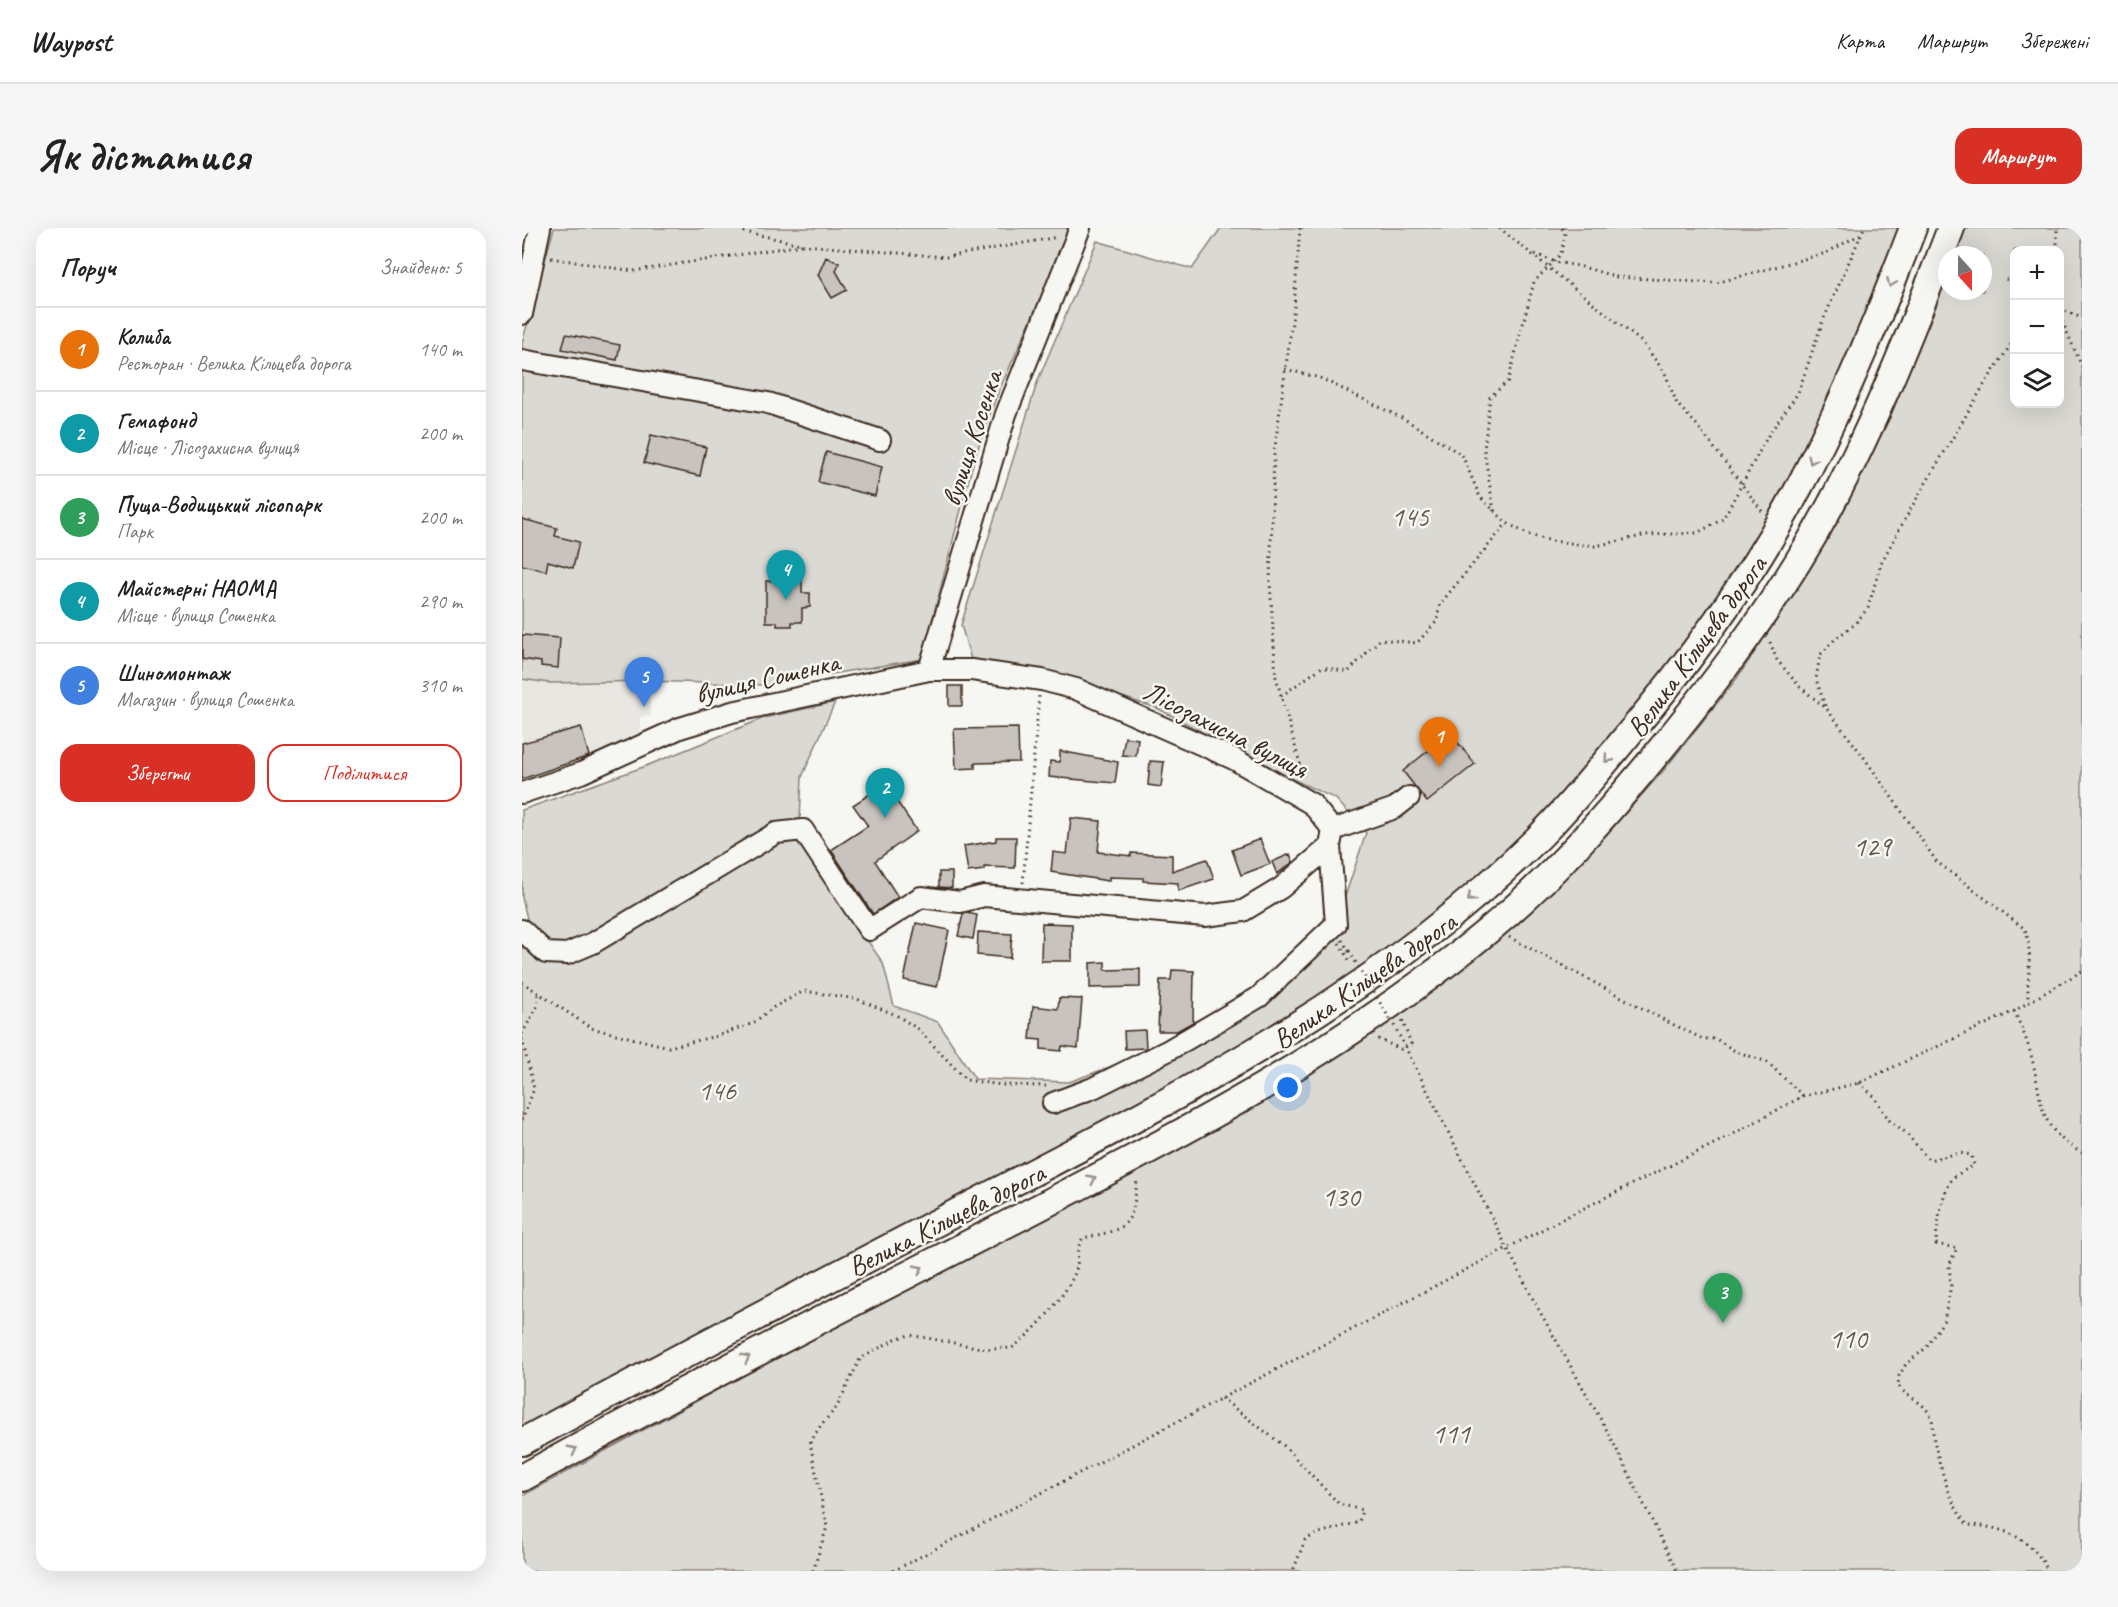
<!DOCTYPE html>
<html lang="uk">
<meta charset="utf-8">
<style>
:root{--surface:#fff;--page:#f6f6f6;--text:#222;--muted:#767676;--line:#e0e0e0;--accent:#d93025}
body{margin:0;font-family:Caveat,sans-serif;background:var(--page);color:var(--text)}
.controls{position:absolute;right:18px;top:18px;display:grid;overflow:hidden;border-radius:12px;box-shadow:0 6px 24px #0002}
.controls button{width:54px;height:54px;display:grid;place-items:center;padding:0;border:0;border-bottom:2px solid var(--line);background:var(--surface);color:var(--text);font:30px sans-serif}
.compass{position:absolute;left:1416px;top:18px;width:54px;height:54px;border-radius:50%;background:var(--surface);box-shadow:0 6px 24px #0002;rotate:159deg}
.you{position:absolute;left:766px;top:860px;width:21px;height:21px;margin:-15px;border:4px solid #fff;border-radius:50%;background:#1a73e8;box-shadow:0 0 0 9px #1a73e833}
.badge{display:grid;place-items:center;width:39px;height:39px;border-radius:50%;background:var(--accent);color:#fff;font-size:20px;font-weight:700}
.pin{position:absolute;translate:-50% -50px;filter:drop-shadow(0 2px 3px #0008)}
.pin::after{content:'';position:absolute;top:32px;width:21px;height:18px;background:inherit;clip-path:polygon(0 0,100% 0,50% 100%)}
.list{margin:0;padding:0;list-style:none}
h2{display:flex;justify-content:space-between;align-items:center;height:78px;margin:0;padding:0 24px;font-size:26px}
h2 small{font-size:20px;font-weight:400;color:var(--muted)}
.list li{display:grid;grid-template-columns:39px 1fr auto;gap:18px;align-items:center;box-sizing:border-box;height:84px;padding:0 24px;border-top:2px solid var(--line)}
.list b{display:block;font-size:22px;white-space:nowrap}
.list p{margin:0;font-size:20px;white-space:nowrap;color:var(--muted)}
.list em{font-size:20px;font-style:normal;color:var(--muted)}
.actions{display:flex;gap:12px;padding:18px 24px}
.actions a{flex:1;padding:14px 0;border:2px solid var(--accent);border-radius:18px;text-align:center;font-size:21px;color:var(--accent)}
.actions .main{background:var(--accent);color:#fff}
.icon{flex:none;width:33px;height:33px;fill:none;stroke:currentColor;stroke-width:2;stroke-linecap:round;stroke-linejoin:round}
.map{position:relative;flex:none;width:1560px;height:1343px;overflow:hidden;border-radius:18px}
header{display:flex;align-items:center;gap:36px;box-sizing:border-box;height:84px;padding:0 30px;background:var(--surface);border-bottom:2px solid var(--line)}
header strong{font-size:28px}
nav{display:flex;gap:33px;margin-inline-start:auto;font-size:21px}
.intro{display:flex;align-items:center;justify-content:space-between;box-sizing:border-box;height:144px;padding:0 36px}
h1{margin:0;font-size:42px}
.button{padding:15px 27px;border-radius:18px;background:var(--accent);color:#fff;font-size:21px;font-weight:700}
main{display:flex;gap:36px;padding:0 36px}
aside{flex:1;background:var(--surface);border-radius:18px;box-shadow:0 6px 24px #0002}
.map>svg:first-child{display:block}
.built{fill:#e8e7e2}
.green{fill:#dad9d3;stroke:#8a8278;stroke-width:1.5;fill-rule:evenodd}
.building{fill:#c8c3be;stroke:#3b2a1e;stroke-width:1.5}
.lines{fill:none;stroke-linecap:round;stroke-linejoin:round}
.minor-casing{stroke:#3b2a1e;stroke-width:24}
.major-casing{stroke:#3b2a1e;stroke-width:30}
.path{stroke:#3b2a1e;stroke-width:3;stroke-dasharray:1.5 4.5;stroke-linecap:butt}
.minor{stroke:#f6f6f2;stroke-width:20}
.major{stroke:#f6f6f2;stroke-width:26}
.path-bridge{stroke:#3b2a1e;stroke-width:3;stroke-dasharray:1.5 4.5;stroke-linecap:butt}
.oneway{stroke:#989088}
.labels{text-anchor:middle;stroke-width:5;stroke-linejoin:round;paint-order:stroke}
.street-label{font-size:28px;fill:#3b2a1e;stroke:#f6f6f2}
.park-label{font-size:28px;fill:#63564b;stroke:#f6f6f2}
</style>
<header>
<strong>Waypost</strong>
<nav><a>Карта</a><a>Маршрут</a><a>Збережені</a></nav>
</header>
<div class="intro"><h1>Як дістатися</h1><a class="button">Маршрут</a></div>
<main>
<aside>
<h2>Поруч<small>Знайдено: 5</small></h2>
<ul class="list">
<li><span class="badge" style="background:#e8710a">1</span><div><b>Колиба</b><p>Ресторан · Велика Кільцева дорога</p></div><em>140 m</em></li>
<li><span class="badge" style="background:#0f9aa8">2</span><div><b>Гемафонд</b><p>Місце · Лісозахисна вулиця</p></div><em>200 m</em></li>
<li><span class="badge" style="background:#2e9e5b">3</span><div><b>Пуща-Водицький лісопарк</b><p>Парк</p></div><em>200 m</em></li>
<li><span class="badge" style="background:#0f9aa8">4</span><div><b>Майстерні НАОМА</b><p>Місце · вулиця Сошенка</p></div><em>290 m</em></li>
<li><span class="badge" style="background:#3f7fe0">5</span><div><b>Шиномонтаж</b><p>Магазин · вулиця Сошенка</p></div><em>310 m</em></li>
</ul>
<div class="actions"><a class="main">Зберегти</a><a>Поділитися</a></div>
</aside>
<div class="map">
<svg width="1560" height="1343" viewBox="0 0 1560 1343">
<rect width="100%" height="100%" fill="#f6f6f2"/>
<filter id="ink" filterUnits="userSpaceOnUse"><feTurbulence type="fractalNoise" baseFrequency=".0167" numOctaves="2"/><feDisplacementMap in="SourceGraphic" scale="12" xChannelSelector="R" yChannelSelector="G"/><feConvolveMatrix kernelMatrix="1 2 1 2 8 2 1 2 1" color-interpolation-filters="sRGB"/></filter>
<g filter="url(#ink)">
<!-- built -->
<path class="built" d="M0,451L27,455L126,453L129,488L118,489V504L68,533L0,551Z"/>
<!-- green -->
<path class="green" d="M32,0H550L473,172L452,232L400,431L242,457L126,453L27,455L0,451V115Z
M699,0H1391L1215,363L1018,608L769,802L0,1214V707L8,703L0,670V582L124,538L242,490L313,474L280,549L277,613L361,735L372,778L416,794L453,851L547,854L652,815L724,768L814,696L844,605L814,571L753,543L635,480L520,444L450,435L439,397L516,152L575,13L670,41Z
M1441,0H1560V1343H0V1268L324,1092L730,880L829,816L1034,654L1084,607L1142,542L1215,450L1263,379L1320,281L1368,190L1425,44V63H1461V27H1431ZM1492,22H1538V176H1492Z"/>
<!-- building -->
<path class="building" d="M304,29L317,35L314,43L325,62L310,70L296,47Z
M44,106L98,117L95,132L40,121Z
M129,207L184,219L178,248L122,235Z
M304,224L360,239L353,268L296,254Z
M0,291L35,300L33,308L57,314L51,340L26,333L24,343L0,337Z
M280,352V365H288V379L280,380V394H270V398H255V394H244V353Z
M0,407L38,410L36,440L19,438V434L0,431Z
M427,458H440V478H427Z
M59,499L67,528L0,551V515Z
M496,500L497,534L453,535V540L434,541L432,501Z
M928,505L953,536L905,574L881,543Z
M603,509L616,511L614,528L600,527Z
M538,523L596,534L593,555L527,549L528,533L538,534Z
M628,533L642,534L639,559L626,557Z
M363,556L395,603L353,633L376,669L351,686L309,622L346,598L331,577Z
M549,590L579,593L576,624L609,628V625L650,627V643L685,631L692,651L656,663V655L621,653V650L587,649V653L529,644L531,624L545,626Z
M474,609H494L493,640L462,639V642L446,644L442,618L474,613Z
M738,611L748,636L719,647L710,622Z
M768,626L771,634L755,646L750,634Z
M417,644H430V660L417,659Z
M444,685L455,687L451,711L436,708L441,686Z
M394,695L427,702L415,759L382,752Z
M520,695L550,696V733H519Z
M456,704L490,706L488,730L455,727Z
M583,734V742L618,741V759L568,760V735Z
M650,742L672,743L671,794L655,803H636L638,752H649Z
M537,770L560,771L556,820L540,818L539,823L519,821V812L508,811L511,778L536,781Z
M623,802L624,820L603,821L602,803Z"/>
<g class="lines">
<!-- minor casing -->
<g class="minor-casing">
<path id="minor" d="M0,86L18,0
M0,132L246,175L358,212
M407,442L484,186L558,0
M0,565L59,545L158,500L210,484L407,442H450L520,452L554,461L712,531L790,576L811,602L808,618L759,660L721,683L683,688L462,668L438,674L399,669L347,702L281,602L254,605L71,715L45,726L24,725L0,702
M811,602L873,580L887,569
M531,875L571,860L645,823L737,769L814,696L808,618"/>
</g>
<!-- major casing -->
<g class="major-casing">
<path id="major" d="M0,1214C154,1130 310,1049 466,968C660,867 861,765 1018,608C1047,579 1074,546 1100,514C1166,436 1227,354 1275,263C1320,179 1357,89 1391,0
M0,1250C159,1163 320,1080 481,998C653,909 818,826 968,701C1031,649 1086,585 1138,522C1200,446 1260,367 1307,280C1355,191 1393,94 1429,0"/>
</g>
<!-- path -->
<path class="path" d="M218,0L219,3L282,17L424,29L536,9
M778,0L772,79L752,226L748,353L754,449L782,550
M977,0L1121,115L1143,145L1155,176L1174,196L1240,283
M1535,22V0
M1013,26L1033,34L1057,38L1095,49L1194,55L1304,25L1339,6
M29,30L111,43L280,17
M1538,35V36
M1484,51L1492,57
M1538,81L1560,90
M1538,88L1560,139
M763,141L798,150L884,192L940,227L958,269L985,295L1007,307L1030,313L1073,318L1125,307L1175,305L1201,291L1247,206L1276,165L1300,95L1342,0
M972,283L962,222L968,169L986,153L1012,54L1039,26L1043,5L1040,0
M1248,414L1255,432L1278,459L1304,480L1341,528L1415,634L1503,701C1511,726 1505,747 1506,773
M759,468L800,439L826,444L858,411L895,415L915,393L918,376L985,295
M1303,478L1294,451L1298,427L1314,410L1332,397L1346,380L1359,335L1388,282L1462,157L1492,112
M501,655L517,468
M987,709L1146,794L1181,811H1194L1213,823L1245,834L1281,868
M820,712L827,723
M817,715L827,732
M0,754L69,800L147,819L195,808L231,795L252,779L282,763L335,771L374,787L396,801L444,852L480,857L524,858
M1492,783C1500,800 1507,817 1511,835C1521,878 1516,900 1560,925
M872,797L1013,1075L1087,1206L1155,1343
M0,806L16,777V765
M0,811L12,861L0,892
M856,811L879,821L889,816L880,791
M1337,855L1351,867L1367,892L1383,904L1407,932L1438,925L1449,927L1452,937C1446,941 1436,945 1431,950C1420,964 1414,999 1414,1016L1435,1020L1427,1037L1429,1058L1422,1092L1405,1119L1384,1136L1377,1148L1376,1157C1385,1170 1402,1173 1409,1189C1412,1195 1410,1205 1412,1212C1417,1235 1429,1281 1446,1297C1481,1298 1510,1310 1526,1343
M699,1170L762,1218L817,1276L840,1282L837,1294L794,1306L783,1312L771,1343
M291,1343L305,1299L288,1215L299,1197L315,1179L338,1131L375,1110L388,1107L465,1121L490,1120C511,1105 543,1069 553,1045C558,1033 552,1022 561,1010C607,1001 611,998 615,951
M371,1343L1046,988L1206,909L1281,868L1337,855L1492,783L1560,743"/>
<!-- minor -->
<use href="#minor" class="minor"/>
<!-- major -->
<use href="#major" class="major"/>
<!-- path-bridge -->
<path class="path-bridge" d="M827,723L869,793"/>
</g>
<!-- one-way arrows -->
<defs><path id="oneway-chevron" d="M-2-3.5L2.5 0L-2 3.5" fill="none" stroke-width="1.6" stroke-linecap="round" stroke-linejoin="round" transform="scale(1.5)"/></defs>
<g class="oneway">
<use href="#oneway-chevron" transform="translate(1369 55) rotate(113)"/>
<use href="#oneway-chevron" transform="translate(1290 232) rotate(115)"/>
<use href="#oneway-chevron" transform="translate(1086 531) rotate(130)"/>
<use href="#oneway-chevron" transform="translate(949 670) rotate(139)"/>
<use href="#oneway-chevron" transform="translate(570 951) rotate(-27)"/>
<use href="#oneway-chevron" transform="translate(397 1041) rotate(-27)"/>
<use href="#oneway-chevron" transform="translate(224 1130) rotate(-27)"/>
<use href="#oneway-chevron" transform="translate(51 1222) rotate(-28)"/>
</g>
</g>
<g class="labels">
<!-- street labels -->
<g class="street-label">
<text transform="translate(449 210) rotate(-72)" y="10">вулиця Косенка</text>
<text transform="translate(1174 418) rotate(-54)" y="10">Велика Кільцева дорога</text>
<text transform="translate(245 449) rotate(-13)" y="10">вулиця Сошенка</text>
<text transform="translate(704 501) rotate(27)" y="10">Лісозахисна вулиця</text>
<text transform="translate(842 752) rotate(-35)" y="10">Велика Кільцева дорога</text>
<text transform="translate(424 991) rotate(-27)" y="10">Велика Кільцева дорога</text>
</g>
<!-- park labels -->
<g class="park-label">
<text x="888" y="298">145</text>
<text x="1350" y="628">129</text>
<text x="195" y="872">146</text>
<text x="819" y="978">130</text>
<text x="1326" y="1120">110</text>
<text x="929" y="1215">111</text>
</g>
</g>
</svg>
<div class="controls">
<button>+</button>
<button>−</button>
<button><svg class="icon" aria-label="layers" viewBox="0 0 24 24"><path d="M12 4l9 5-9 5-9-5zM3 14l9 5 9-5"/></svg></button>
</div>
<svg class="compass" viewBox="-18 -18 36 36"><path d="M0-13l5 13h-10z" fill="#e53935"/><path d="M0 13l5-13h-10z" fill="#767676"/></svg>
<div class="you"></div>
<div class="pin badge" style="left:917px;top:539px;background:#e8710a">1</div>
<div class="pin badge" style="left:363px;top:590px;background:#0f9aa8">2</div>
<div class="pin badge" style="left:1201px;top:1095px;background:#2e9e5b">3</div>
<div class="pin badge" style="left:264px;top:372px;background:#0f9aa8">4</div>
<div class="pin badge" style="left:122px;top:479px;background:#3f7fe0">5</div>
</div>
</main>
